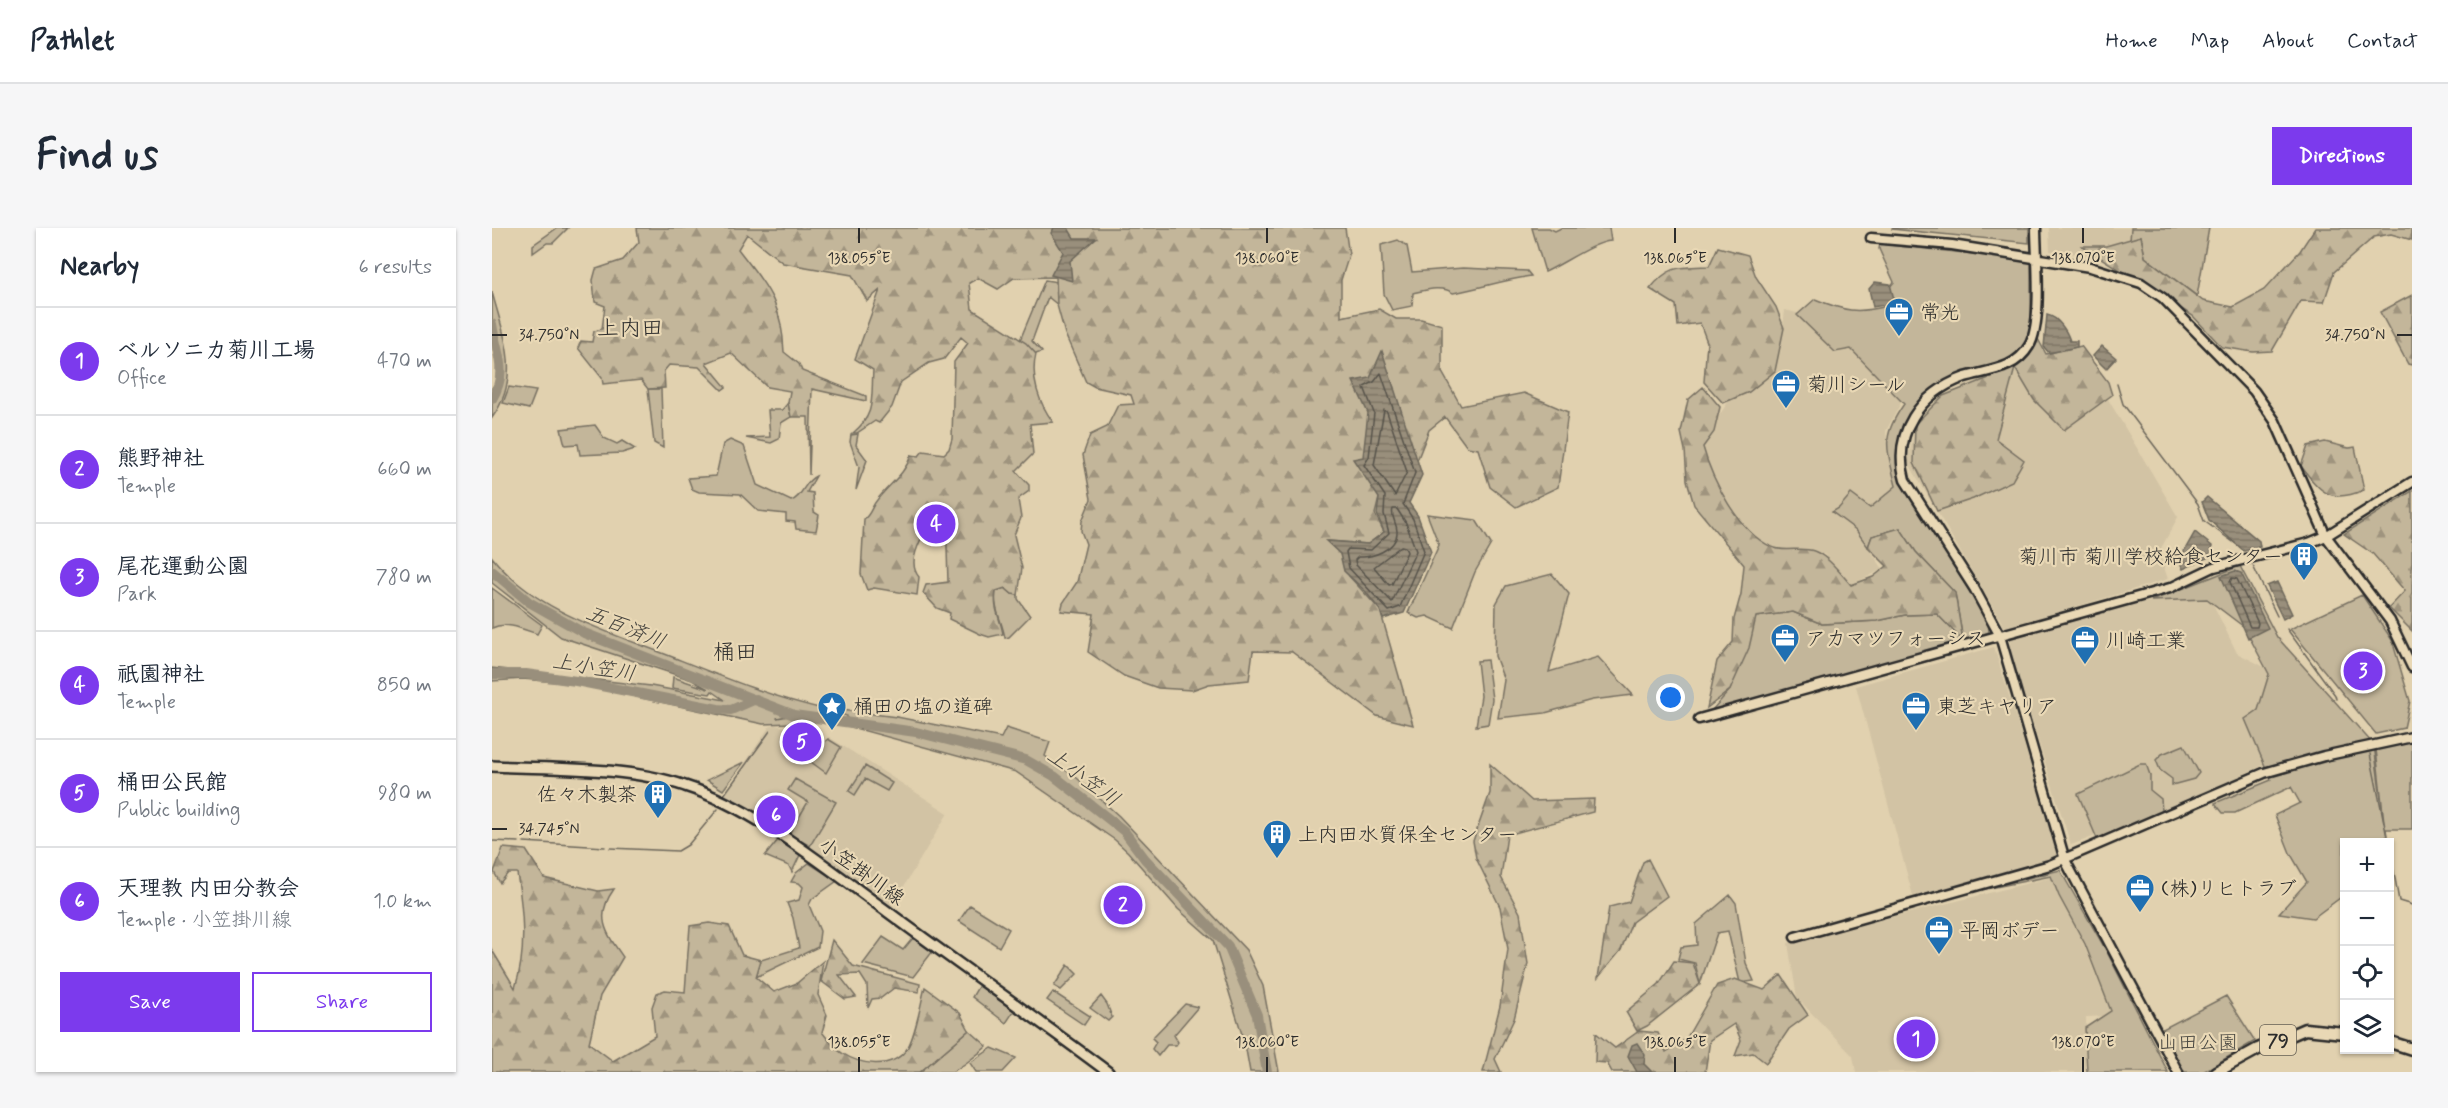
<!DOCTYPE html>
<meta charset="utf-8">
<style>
:root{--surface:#fff;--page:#f6f6f7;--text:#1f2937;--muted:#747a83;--line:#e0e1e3;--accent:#7c3aed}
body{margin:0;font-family:Mynerve,"Klee One",sans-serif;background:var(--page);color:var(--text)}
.controls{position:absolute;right:18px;bottom:18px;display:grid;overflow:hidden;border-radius:0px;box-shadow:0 2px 4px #0004}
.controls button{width:54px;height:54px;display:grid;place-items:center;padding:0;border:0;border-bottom:2px solid var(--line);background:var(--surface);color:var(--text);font:30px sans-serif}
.you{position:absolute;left:1179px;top:470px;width:21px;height:21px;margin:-15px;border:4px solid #fff;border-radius:50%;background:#1a73e8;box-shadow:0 0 0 9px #1a73e833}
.badge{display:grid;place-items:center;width:39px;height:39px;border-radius:50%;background:var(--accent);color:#fff;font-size:20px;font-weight:700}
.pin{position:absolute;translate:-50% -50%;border:3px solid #fff;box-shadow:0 2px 6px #0006}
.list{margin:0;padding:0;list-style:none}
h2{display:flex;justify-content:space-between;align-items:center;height:78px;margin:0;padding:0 24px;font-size:26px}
h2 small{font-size:20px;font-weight:400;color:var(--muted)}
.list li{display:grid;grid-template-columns:39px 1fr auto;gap:18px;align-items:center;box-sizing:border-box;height:108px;padding:0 24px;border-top:2px solid var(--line)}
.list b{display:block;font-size:22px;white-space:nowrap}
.list p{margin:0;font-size:20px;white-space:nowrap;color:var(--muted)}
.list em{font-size:20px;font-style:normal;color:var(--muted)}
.actions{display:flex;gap:12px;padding:18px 24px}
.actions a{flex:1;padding:14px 0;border:2px solid var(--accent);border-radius:0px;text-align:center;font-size:21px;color:var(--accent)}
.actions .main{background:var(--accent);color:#fff}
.icon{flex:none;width:33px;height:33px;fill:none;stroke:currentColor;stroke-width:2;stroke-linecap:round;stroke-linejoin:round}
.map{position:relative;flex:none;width:1920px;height:844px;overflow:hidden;border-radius:0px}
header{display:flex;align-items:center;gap:36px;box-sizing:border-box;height:84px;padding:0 30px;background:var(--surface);border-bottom:2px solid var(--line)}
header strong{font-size:28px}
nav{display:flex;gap:33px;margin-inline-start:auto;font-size:21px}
.intro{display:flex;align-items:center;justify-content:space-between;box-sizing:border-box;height:144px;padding:0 36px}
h1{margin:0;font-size:42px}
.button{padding:15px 27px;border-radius:0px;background:var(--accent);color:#fff;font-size:21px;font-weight:700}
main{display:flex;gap:36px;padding:0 36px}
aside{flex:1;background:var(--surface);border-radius:0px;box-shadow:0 2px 4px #0004}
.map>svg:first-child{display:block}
.built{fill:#d2c3a4}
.green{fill:#c3b69a;stroke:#777062;stroke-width:1.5}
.forest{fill:url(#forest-firs);stroke:#777062;stroke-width:1.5}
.water{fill:url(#water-rules);stroke:#6d675b;stroke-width:1.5}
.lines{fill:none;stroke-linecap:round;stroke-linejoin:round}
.shore{stroke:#57534b;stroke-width:1.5}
.stream{stroke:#6d675b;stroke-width:1.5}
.river{stroke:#998f7b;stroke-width:10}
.tertiary-casing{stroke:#2b2b2b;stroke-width:13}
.secondary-casing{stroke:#2b2b2b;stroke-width:14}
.primary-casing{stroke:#2b2b2b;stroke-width:15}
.tertiary{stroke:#e9d8b5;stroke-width:8}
.secondary{stroke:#e9d8b5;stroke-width:9}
.primary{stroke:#e9d8b5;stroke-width:10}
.ticks{fill:none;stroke:#2b2b2b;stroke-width:2}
.labels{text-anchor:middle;stroke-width:4.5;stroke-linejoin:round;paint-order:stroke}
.shield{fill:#e9d8b5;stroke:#645f54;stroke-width:1.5}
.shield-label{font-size:18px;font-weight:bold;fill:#2b2b2b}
.poi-label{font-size:20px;fill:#2b2b2b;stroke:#e9d8b5;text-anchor:start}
.street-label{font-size:20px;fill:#2b2b2b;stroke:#e9d8b5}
.park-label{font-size:20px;fill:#494741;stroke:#e9d8b5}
.water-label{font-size:21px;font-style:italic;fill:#46443f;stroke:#e9d8b5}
.quarter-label{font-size:22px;fill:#2b2b2b;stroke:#e9d8b5}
.ticks-label{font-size:15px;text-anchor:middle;fill:#2b2b2b;stroke:#e9d8b5;stroke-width:4.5;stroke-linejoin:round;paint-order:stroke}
</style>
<header>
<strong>Pathlet</strong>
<nav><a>Home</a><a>Map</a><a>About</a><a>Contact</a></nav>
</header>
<div class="intro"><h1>Find us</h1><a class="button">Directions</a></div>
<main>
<aside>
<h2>Nearby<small>6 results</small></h2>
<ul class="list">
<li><span class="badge">1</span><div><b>ベルソニカ菊川工場</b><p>Office</p></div><em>470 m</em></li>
<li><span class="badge">2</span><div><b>熊野神社</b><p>Temple</p></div><em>660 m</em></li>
<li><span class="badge">3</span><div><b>尾花運動公園</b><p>Park</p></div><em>780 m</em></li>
<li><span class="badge">4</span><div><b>祇園神社</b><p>Temple</p></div><em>850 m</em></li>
<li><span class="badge">5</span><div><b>桶田公民館</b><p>Public building</p></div><em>980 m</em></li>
<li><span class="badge">6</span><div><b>天理教 内田分教会</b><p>Temple · 小笠掛川線</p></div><em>1.0 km</em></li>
</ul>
<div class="actions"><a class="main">Save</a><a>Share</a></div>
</aside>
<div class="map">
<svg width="1920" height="844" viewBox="0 0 1920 844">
<defs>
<pattern id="forest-firs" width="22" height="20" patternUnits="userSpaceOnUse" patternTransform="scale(1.5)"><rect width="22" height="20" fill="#c3b69a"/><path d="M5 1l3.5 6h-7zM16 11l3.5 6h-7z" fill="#9f947e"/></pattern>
<pattern id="water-rules" width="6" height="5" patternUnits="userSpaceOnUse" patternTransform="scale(1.5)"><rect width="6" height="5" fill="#998f7b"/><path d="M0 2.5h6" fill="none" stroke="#7d7565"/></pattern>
</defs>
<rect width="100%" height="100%" fill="#e1d1af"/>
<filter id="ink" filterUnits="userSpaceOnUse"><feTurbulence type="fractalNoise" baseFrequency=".0167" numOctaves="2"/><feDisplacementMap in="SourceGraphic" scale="12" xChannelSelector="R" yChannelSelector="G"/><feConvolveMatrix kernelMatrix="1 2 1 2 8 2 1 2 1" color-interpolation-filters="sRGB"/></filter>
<g filter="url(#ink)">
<!-- built -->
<path class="built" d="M1557,0H1640L1632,31L1558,23Z
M1293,82L1342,94L1412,169L1394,203L1396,228L1405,258L1374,316L1391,341L1359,357L1332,326L1268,328L1243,295L1205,221L1242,165L1288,125Z
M1543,129L1607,156L1686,289L1667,324L1676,351L1513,400L1416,234L1423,196L1456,165Z
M1715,364L1745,425L1794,450L1822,514L1671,583L1579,617L1518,423V410L1634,377Z
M1502,419L1568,631L1421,668L1364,458Z
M283,497L308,502L301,514L317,526L337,509L456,585L400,678L275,592L232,567L277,499Z
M1565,648L1620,788L1594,789L1593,844H1364L1361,828L1305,770L1296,715Z"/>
<!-- green -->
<path class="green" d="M1040,0H1057L1063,3L1069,0H1117L1119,13C1102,14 1071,36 1053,44Z
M1537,0V15L1400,1V0Z
M1639,0H1717L1705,68L1653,29L1649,8L1638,12Z
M906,12L915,18L920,44L971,40L1035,43L1039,48C1012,52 988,60 961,65C950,57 934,62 921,65L920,78L900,82L892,66L889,17Z
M1388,16L1539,32V100L1534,117L1522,131L1443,159L1410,199L1406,223L1407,250L1496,393L1497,404L1471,413L1219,483L1238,462L1263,389L1301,384L1330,396L1385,393L1413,387L1445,386L1471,412L1463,365L1424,324L1408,300L1380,308L1376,319L1364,302L1340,284L1347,280L1359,266L1378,280L1404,258C1395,220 1388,210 1412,176L1359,121L1343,124L1305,87L1323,71C1352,83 1365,86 1395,78L1394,63L1402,54L1387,21Z
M553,52L572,55L567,78L556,69L540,113L550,124L544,126L528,112Z
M0,64C12,109 30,149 0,190V160L4,154L5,131L0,112Z
M17,159L44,163L37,181L11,175Z
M156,161H169L171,220L162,215Z
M296,175L299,189L289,195L287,211L279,215L254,210L278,209L276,182H290Z
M103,197L112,210L125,216L130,213L143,221L130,225L88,227L86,216L73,217L69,201Z
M366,206L364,217L375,232L364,262L367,239L358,214L359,207Z
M238,212L252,218L265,257L299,273C311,269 312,253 324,248L315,264L321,265L322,284L327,287L324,303L304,301L303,294L294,293V286L266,283L248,266L207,264L200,261L196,250L224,248L231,216Z
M935,286L984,292L999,316L983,344L961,400L935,388L926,390L916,385L947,317Z
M0,329C43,384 120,405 183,430C233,450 282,470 335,482L332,494L271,496L84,456L31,451L0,453V440L159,458L233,472L220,463L218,466L180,460L181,449L216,461L200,452L69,409L0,355Z
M1748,338L1785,409L1882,517L1892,594L1884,521L1920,512V601H1894L1896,614H1852V670H1848L1821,690L1787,685L1815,654L1798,625L1783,587L1808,575L1799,559L1743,585H1731L1723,575L1779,552L1753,491L1766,482L1777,446L1752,399L1715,371L1659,373Z
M1060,346L1077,366L1057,444L1106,429L1141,467L1100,472L1053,485L1006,490L1012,452L1003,428L1004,376L1014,358Z
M0,360L50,397L45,406C31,401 14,393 0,400Z
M513,360L520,366L526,367V371L538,388L517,409L513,410C510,392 501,381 504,363Z
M1870,367L1900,412L1918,473L1912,500L1884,506L1798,401Z
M995,432L1000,471L996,496L984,498L989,468L985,433Z
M341,481L405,489L509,510L514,500L558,514L553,528L585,550L627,588L754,722L771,758L787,844H758L753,816L721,712L686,681L636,624L623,612L524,544L355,498V488L340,484Z
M336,511L349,519L334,545L315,531Z
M1692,517L1707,545L1702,551L1680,557V551L1668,542L1664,532L1670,526Z
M252,534L231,562L215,552Z
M1648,536H1654L1658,547V562L1669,571L1670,583L1606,613L1586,566Z
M373,538L400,555L395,563L373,551L363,567L357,563Z
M303,551L344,574L318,618L297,606L316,574L296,562Z
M286,612L308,627L300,644L297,638L273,628Z
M317,635L345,653L320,671L317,677L328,703L326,719L264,749L269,732L307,720L301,690L295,675L307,672L311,659L307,655L299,654L304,645Z
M1568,642L1615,724L1676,844H1595L1593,800L1619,783L1593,716L1567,668L1559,648L1488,662Z
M1238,667L1244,675L1254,735L1262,753L1248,755L1236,703L1225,705L1208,756L1203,735L1186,731L1189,719L1205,717L1204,696Z
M478,677L517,701L507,719L467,693Z
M391,709L411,722L421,710L441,723L421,749L371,736Z
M576,737L585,746L569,762L562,758Z
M487,757L522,783L514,795L480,769Z
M561,764L598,788L592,797L555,772Z
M609,768L615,776L620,789L616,793L598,780Z
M1734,768L1763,813L1711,844H1690L1665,804Z
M693,776L706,779L682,807L686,814L684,817H675L666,828L660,821L664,814L660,810Z
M477,802L495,818C489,824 466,842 459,844C450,844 437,844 428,844Z
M500,820L524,830L511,844H484L478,835Z"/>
<!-- forest -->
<path class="forest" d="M65,0H76L61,15H55L41,25V17Z
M145,0H853L857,27L849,52V89L887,81L904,91H929L950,97V144L969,178L1032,165L1076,184L1066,259L1024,279L998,259L986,221L975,219L953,189L937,202L919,248L887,270L883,286L892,304L876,316L836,313L848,326L857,348L888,382L921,497L885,488L800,424L761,423L757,452L717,456L700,462L666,460L632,448L596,424L602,386L569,383L571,375L585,354L594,316L589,303L590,293L599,271L591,227L598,207L615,199L626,177L642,176L639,167L603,159L594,154L573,106L565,77L564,49L522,50L506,61L486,50L477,55L480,81L534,115L544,126C538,150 547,175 561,194L538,196L541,226L524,243L537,257V263L526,271L529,290L522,307L530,340L526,367L520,366L513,360L504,363C501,382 508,388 511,406L497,409L488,406L457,391L458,385L445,380L431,365L434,357L456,354L454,287L444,286L438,290C432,309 413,332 427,349L425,367L382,360L375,362L369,346L372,291C379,286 379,279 385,272C397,256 413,247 419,227L427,228L431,223L452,226L457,221L460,211L462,134L476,115L469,109L452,131L437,135L409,154L400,179L387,195L383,193L365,205H361C384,186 379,171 381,142L363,131L388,62L375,73L360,47L291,35L255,6L246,21C275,59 290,74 292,124L307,136L310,143L374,168V173L320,161L317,247L316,189H299L296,175L298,163L275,159L239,125L214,135L234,159L230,162L207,139L177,137L172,143L173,160L156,161L149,152L111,156L110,150L86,120L89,113L100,114L102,103L110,101L113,78L103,74L101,52L104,41L131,32L147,14Z
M1823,0H1920V12L1899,6L1882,9L1842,44L1832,74L1809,73L1780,123L1761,124L1730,119L1701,88L1590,18H1614L1649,8L1653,29L1711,73L1741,79L1772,62L1808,23Z
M1226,19L1256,27L1264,49L1284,79L1292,100L1283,143L1257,164L1231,175L1212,154L1215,114L1208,95L1186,98L1184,77L1158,61C1177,37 1188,39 1217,38Z
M1920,67V137L1916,136L1888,84Z
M1545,109L1554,126L1589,118L1616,154L1620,167L1572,202L1542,172L1523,140L1504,211L1532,232L1520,253L1481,271L1445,283L1422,235L1423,196L1451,168L1523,140Z
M1211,159L1228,179L1222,204L1211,219C1220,252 1247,305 1280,319C1292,325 1309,318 1322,323C1336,328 1349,346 1359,357L1381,349L1395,338L1376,319L1380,308L1408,300L1424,324L1463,365L1471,413L1445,386L1413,387L1385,393L1330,396L1301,384L1264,389L1257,420L1238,462L1215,480L1225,433L1241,414L1242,391L1249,366L1252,337L1202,277L1195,252L1193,222L1189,204L1196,172Z
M1833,214L1857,220L1863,219L1872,262C1838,276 1829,265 1809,238L1816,218Z
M1920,263V403L1897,380L1913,363L1881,326L1852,306Z
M998,536L1040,573L1102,571L1101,584L1015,607L1009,649L1028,685L1036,736L1022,791L1003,831L1009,844H991L1008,778L1016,721L1008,679L984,630L981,613L998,565Z
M11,620L34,622L52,650L106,663L122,661C102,689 114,705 131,729L108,768L97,815L121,833L163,808L160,779L165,765L173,762L193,764L198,698L217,695L237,698L250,727L269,732L264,749L282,764L305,755L331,733L326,767L335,787L330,804C336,811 342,820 350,825C368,837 399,842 414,822C423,811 429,774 433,759L468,785L477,802L428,844H0V722L23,760C35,723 31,683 25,645H16L8,655L2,644Z
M1156,631L1175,668L1140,694L1129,722L1106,750L1117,679L1137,674L1151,634Z
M340,712L361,738L428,756L427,764L402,760L389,770L380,771L376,780L375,757L368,746L347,747L364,769L353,771L329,753Z
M1182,733L1201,735L1208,756L1155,798L1145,803L1134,784L1167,756Z
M1289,747L1316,787L1297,801L1274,835L1261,825L1243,828L1249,812L1242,796L1218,812L1213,844H1120L1115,835L1103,834L1104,805L1123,820L1147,803L1166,805L1174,824L1194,811L1225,757L1243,751L1272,762Z"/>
<!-- water -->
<path class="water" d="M562,0H576L582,10H604L578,33L580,53L559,47L571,24L559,5Z
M1383,54L1398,56L1403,75L1381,79L1377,61Z
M1555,87C1566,89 1575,103 1578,113H1585V119L1557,125L1552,119Z
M1610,118L1624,130L1614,141L1601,128Z
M890,123L930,247L917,275L926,288L939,324L912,385L891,391L888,382L873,363L852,343L848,326L834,313L876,316L892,304L885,286L887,270L861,231L871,229L876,185L861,153L878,150Z
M1715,269L1767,313L1768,319L1752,323L1717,292L1710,274Z
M1703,304L1720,318L1719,328L1691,341L1687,332Z
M1743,343L1749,345L1776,400L1756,410L1729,348Z
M1785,354L1800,386L1791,391L1775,358Z
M1145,815L1153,827L1152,836L1160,844H1145L1136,828L1140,817Z"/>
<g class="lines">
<!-- shore -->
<path class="shore" d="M889,145L923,245L911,276L921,291L932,323L908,379L897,383L857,340L854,324L856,321L879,322L897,305L892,286L893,268L872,237L877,229L882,185L872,159L882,154Z
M892,182L895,184L915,244L903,268L882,237Z
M901,281H905L914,295L924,323L900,374L864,337L863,332L866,329C879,330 904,322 905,305C906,296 898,289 901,281Z
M909,318L913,319L915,324L900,356L897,357L882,339Z
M1740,350L1745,351L1766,395L1765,399H1758L1738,354Z"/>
<!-- stream -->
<path class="stream" d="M1625,156L1631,176L1706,276L1712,293L1748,319
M1761,338L1785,388
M1795,401L1843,467L1844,471
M285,490L302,487
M1878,526L1896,614
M232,567L278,503
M0,613L27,614
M32,614L113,619
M118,620L186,623L196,617L226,581
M1898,622L1907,673L1920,677"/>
<!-- river -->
<path class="river" d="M0,96C4,126 17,142 0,171
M0,343L37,374L92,405L302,487L424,504L534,532L562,548L632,603L653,631L736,718L765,787L775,844
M0,446H34L84,453L226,481L239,482L264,471"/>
<!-- tertiary casing -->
<g class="tertiary-casing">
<path id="tertiary" d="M1544,0C1544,28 1551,95 1537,118C1523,142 1497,142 1473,149C1428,165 1400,205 1413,252L1482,360L1508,408L1573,632L1686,844
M1379,10L1460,17L1598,39L1649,55L1671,70L1762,163L1783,193L1834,308L1898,393L1920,439
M1207,491L1678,360L1722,339L1817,315L1834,308L1920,254
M1303,709L1558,637L1772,545L1832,528L1920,509"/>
</g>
<!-- secondary casing -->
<g class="secondary-casing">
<path id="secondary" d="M0,538C61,541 135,538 193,558C265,581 335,640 396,684C469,738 544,790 616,844"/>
</g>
<!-- primary casing -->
<g class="primary-casing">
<path id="primary" d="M1898,814L1920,821
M1724,844L1766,821L1813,801L1852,805"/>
</g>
<!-- tertiary -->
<use href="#tertiary" class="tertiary"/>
<!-- secondary -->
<use href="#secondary" class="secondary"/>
<!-- primary -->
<use href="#primary" class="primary"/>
</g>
</g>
<!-- ticks -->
<path class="ticks" d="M367,0V15M775,0V15M1183,0V15M1591,0V15M0,107H15M1905,107H1920M0,601H15M367,829V844M775,829V844M1183,829V844M1591,829V844"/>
<!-- icons -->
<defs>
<g id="office-pin" transform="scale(1.5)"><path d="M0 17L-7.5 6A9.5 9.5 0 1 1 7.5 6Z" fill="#1f6fb2" stroke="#e9d8b5"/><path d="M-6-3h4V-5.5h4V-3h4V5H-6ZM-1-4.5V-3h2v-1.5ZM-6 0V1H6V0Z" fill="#fff"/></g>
<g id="building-pin" transform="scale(1.5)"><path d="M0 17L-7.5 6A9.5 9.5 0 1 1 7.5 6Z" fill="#1f6fb2" stroke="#e9d8b5"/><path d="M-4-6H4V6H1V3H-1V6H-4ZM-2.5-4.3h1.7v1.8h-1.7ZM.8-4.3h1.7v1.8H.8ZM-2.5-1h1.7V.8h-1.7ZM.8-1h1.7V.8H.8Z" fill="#fff"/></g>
<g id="sight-pin" transform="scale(1.5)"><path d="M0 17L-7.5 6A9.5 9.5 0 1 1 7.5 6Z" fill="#1f6fb2" stroke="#e9d8b5"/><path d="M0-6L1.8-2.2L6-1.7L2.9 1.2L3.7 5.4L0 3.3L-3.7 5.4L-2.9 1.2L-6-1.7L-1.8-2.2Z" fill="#fff"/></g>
</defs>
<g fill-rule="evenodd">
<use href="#office-pin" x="1407" y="84"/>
<use href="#office-pin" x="1294" y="156"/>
<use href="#building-pin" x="1812" y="328"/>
<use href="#office-pin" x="1293" y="410"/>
<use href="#office-pin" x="1593" y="412"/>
<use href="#sight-pin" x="340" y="478"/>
<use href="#office-pin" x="1424" y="478"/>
<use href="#building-pin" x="166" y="566"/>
<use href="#building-pin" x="785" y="606"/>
<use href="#office-pin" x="1648" y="660"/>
<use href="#office-pin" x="1447" y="702"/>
</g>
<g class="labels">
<!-- shield labels -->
<rect class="shield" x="1768" y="797" width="36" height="30" rx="4.5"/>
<g class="shield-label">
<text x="1786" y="818">79</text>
</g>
<!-- poi labels -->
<g class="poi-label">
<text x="1428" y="91">常光</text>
<text x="1315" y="163">菊川シール</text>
<text x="1791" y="335" text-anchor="end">菊川市 菊川学校給食センター</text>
<text x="1314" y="417">アカマツフォーシス</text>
<text x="1614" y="419">川崎工業</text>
<text x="361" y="485">桶田の塩の道碑</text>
<text x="1445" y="485">東芝キヤリア</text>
<text x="145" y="573" text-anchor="end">佐々木製茶</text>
<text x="806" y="613">上内田水質保全センター</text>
<text x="1669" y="667">(株)リヒトラブ</text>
<text x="1468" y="709">平岡ボデー</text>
</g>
<!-- street labels -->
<g class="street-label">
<text transform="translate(370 643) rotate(36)" y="7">小笠掛川線</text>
</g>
<!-- park labels -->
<g class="park-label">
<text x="1706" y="821">山田公園</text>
</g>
<!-- water labels -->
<g class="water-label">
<text transform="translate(134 399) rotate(22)" y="7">五百済川</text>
<text transform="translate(102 439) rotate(9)" y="7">上小笠川</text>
<text transform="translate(592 549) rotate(36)" y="7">上小笠川</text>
</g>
<!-- quarter labels -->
<g class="quarter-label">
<text x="138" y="107">上内田</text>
<text x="243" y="431">桶田</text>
</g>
</g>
<g class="ticks-label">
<text x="367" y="35">138.055°E</text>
<text x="775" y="35">138.060°E</text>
<text x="1183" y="35">138.065°E</text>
<text x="1591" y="35">138.070°E</text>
<text x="57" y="112">34.750°N</text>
<text x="1863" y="112">34.750°N</text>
<text x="57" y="606">34.745°N</text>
<text x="367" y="819">138.055°E</text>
<text x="775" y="819">138.060°E</text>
<text x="1183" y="819">138.065°E</text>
<text x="1591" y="819">138.070°E</text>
</g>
</svg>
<div class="controls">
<button>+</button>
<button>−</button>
<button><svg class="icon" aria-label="locate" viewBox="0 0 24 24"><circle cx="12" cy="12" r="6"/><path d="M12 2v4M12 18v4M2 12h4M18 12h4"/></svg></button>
<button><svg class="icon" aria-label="layers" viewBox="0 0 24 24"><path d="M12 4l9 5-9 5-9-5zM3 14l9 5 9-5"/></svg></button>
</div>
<div class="you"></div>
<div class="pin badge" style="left:1424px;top:811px">1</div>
<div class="pin badge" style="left:631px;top:677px">2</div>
<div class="pin badge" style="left:1871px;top:443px">3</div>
<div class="pin badge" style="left:444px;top:296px">4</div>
<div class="pin badge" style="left:310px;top:514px">5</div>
<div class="pin badge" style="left:284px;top:587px">6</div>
</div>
</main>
